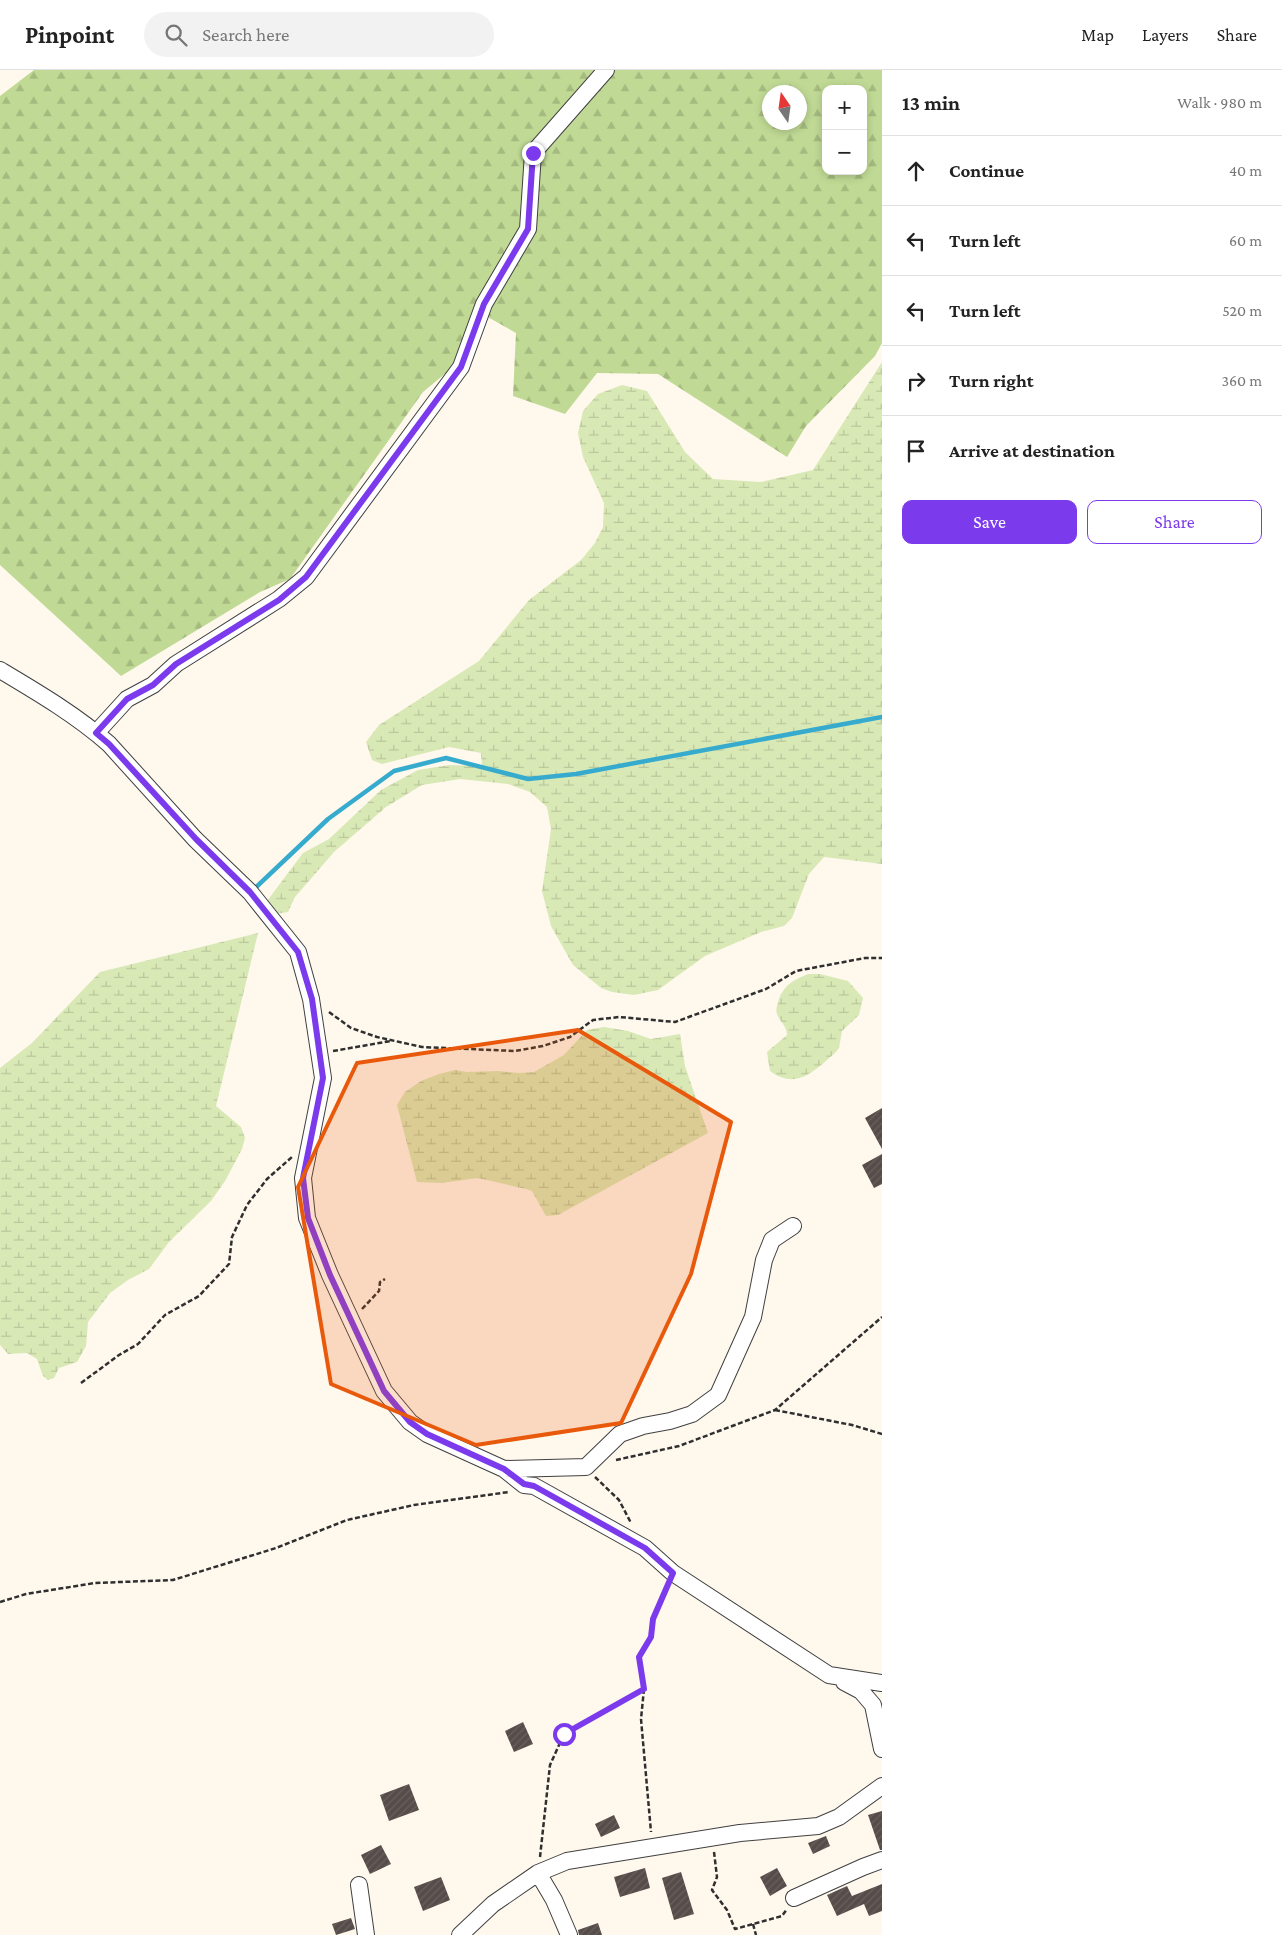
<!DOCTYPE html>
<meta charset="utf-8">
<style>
:root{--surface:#fff;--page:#f2f2f2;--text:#222;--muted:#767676;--line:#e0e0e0;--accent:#7c3aed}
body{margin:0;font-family:"Crimson Pro",serif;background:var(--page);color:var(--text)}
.controls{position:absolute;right:15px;top:15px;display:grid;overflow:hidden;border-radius:10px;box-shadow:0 2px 8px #0003}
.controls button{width:45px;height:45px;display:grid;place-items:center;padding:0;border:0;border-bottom:1px solid var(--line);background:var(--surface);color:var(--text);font:25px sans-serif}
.compass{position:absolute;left:762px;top:15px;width:45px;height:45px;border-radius:50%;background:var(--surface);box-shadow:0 2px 8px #0003;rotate:347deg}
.stop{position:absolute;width:15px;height:15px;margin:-11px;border:4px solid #7c3aed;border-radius:50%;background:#fff}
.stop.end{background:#7c3aed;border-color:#fff;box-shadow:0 1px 5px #0008}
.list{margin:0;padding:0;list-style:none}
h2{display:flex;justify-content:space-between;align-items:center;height:65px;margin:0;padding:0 20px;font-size:21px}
h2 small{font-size:16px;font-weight:400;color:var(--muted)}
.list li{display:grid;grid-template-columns:32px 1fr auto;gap:15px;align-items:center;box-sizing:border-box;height:70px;padding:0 20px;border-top:1px solid var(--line)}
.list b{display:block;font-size:19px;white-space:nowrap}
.list em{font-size:16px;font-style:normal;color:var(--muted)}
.actions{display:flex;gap:10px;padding:15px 20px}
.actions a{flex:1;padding:11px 0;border:1px solid var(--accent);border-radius:10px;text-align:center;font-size:18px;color:var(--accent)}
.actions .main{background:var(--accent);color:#fff}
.icon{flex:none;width:28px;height:28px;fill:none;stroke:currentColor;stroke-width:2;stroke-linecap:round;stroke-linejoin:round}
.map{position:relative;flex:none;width:882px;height:1865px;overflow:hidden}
header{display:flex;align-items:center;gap:30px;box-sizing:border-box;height:70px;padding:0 25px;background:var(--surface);border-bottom:1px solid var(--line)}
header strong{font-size:24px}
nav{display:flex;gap:28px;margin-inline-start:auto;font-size:18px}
.search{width:350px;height:45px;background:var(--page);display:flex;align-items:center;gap:12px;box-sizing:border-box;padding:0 18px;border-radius:28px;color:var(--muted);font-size:19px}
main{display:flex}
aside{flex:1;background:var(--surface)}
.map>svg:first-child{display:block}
.forest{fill:url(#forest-firs);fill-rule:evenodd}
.wetland{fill:url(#wetland-marsh)}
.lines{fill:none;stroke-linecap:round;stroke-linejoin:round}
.stream{stroke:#37abce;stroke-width:4.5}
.building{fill:url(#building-hatch)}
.street-casing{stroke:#404040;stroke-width:18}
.path{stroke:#2f2f2f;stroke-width:2.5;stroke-dasharray:5 2.5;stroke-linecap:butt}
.street{stroke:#fff;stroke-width:16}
.route{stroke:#7c3aed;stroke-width:6}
.marked{fill:#e8590c;fill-opacity:0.2;stroke:#e8590c;stroke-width:4;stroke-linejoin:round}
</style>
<header>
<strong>Pinpoint</strong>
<div class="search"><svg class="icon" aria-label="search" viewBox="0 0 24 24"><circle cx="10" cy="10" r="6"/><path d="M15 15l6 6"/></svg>Search here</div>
<nav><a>Map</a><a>Layers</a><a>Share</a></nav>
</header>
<main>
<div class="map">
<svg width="882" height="1865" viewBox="0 0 882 1865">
<defs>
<pattern id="forest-firs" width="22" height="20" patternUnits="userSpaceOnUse" patternTransform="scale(1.25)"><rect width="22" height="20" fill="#c0da95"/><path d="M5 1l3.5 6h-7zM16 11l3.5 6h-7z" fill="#a4ba7f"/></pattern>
<pattern id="wetland-marsh" width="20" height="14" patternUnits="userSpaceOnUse" patternTransform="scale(1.25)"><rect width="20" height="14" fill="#d9e9b6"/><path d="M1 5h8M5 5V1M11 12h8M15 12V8" fill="none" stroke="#b9c79b"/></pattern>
<pattern id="building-hatch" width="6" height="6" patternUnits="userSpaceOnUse" patternTransform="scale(1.25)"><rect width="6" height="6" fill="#564c49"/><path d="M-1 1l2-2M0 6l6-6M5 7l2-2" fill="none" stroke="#69615f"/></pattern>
</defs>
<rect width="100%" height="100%" fill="#fff8ed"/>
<!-- forest -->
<path class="forest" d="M34,0H882V273L875,286L806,356L787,387L658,304L597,303L565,344L513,326L516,263L477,241L459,292L423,322L290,509L260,522L121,606L0,495V26ZM826,19H863V101H826ZM769,22H799V52H769Z"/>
<!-- wetland -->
<path class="wetland" d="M882,292V794L824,787L809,804L792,848L784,856L761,862L705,886L658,920L634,925L612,922L601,918L573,895L551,856L542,821L551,759L547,737L530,722L508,714L460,709L422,715L386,737L334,782L295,827L288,842L276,844L267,831L303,783L329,769L381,720L418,700L449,695L482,696L481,683L449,677L382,694L372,690L366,672L379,655L479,591L529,530L581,490L595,473L603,457L604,433L583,387L578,363L583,341L598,324L622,315L647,321L685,382L713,409L761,412L813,400Z
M258,863L216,1036L241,1057L245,1068L242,1079L225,1111L211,1131L169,1172L149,1199L128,1210L110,1223L88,1252L86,1276L77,1292L59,1298L54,1308L48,1310L43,1306L37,1289L27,1283L8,1284L0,1275V998L32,973L100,902Z
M808,904H820L848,911L863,928L859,945L842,961L839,978L835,983C815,1000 797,1021 770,1001L767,982L787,965C787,956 780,952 777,944C775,939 778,934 779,929C785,914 794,910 808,904Z
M604,957L628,961L651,969L680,964L685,996L708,1063L558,1145L546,1146L532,1121L526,1119L478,1108L441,1113L417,1112L397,1035L405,1022L421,1011L439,1004L455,1000L467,1002L498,1001L519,1003L534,1002L564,985L587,960Z"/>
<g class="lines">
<!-- stream -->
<path class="stream" d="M253,820L328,749L394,701L446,688L528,709L576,704L882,647"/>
</g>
<!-- building -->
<path class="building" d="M882,1038V1079L865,1048Z
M882,1084V1114L874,1118L862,1095Z
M523,1652L533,1674L514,1682L505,1661Z
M409,1714L419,1740L389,1751L380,1725Z
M882,1741V1780H880L868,1745Z
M614,1745L620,1758L601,1767L595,1754Z
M826,1766L830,1776L813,1784L808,1773Z
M381,1775L391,1794L370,1804L361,1785Z
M645,1798L650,1818L620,1827L614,1807Z
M777,1798L787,1816L770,1826L760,1807Z
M681,1802L694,1844L674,1850L662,1808Z
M441,1807L450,1830L423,1841L414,1817Z
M882,1814V1841L869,1846L864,1834L837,1846L827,1825L847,1816L852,1826Z
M351,1848L355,1859L336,1865L332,1854Z
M598,1853L602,1865H579L578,1860Z"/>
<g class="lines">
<!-- street casing -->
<g class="street-casing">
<path id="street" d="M0,600C37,622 76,645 109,674L195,769L250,822L298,882L311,929L323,1008L303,1108L307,1148L330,1205L384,1321L410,1352L427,1364L504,1399L524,1415L534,1416L645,1478L673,1503L829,1605L882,1613
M96,663L127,629L153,615L176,594L279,529L306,507L461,297L484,234L528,159L533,83L606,0
M504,1399L586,1397L620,1364L643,1356L670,1351L692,1344L718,1325L753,1247L764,1190L772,1170L793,1156
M844,1612L861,1621L873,1635L882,1679
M538,1803L554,1830L569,1865
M359,1815L366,1865
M794,1828L863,1797L882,1790
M460,1865L493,1834L538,1803L567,1791L740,1763L818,1756L839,1747L882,1716"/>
</g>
<!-- path -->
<path class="path" d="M329,942L351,958L377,967L422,977L515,981L543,976L570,967L593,950L619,947L675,952L766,919L796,901L865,888H882
M333,981L391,971
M362,1239L379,1221L380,1212L385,1209
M81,1313L119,1285L138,1274L165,1245L199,1226L229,1194L232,1167L247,1135L267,1109L292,1087
M775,1340L852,1355L882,1364
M616,1390L679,1376L775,1340L882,1247
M595,1407L619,1430L631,1453
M0,1532L26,1524L95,1513L173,1510L276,1478L347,1450L414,1435L509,1422
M644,1619L641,1649L651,1762
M714,1782L717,1807L712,1820L727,1840L735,1859L782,1846L787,1839
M540,1787L550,1695L564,1664L644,1619L639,1587L651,1567L653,1549L667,1517
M753,1854L756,1865"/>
<!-- street -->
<use href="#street" class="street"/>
</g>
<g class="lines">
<!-- route -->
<path class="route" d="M533,83L528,159L484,234L461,297L306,507L279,530L176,594L153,615L127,629L96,663L109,674L196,769L250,822L298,882L312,929L323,1008L303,1108L308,1148L330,1205L384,1321L410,1352L427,1364L504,1399L524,1414L534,1416L645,1478L673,1503L653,1549L651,1567L639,1587L644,1619L564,1664"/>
</g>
<!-- marked area -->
<path class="marked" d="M578,960L731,1052L691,1204L621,1353L476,1375L331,1314L298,1117L357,993Z"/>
</svg>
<div class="controls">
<button>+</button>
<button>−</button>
</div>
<svg class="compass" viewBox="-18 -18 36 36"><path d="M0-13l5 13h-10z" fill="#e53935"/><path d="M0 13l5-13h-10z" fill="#767676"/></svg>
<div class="stop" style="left:564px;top:1664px"></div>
<div class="stop end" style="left:533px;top:83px"></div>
</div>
<aside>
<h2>13 min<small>Walk · 980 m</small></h2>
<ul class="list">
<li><svg class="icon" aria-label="ahead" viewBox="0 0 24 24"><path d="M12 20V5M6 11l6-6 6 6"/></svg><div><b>Continue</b></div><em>40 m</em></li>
<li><svg class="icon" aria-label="left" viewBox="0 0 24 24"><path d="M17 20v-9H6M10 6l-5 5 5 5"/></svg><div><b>Turn left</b></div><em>60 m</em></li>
<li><svg class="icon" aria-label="left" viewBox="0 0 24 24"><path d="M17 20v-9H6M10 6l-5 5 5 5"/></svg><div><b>Turn left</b></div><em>520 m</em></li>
<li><svg class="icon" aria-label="right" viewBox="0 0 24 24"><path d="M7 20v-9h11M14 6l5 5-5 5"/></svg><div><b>Turn right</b></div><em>360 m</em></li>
<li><svg class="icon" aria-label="arrive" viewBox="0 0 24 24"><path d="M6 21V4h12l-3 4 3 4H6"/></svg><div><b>Arrive at destination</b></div></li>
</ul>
<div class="actions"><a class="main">Save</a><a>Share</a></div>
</aside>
</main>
